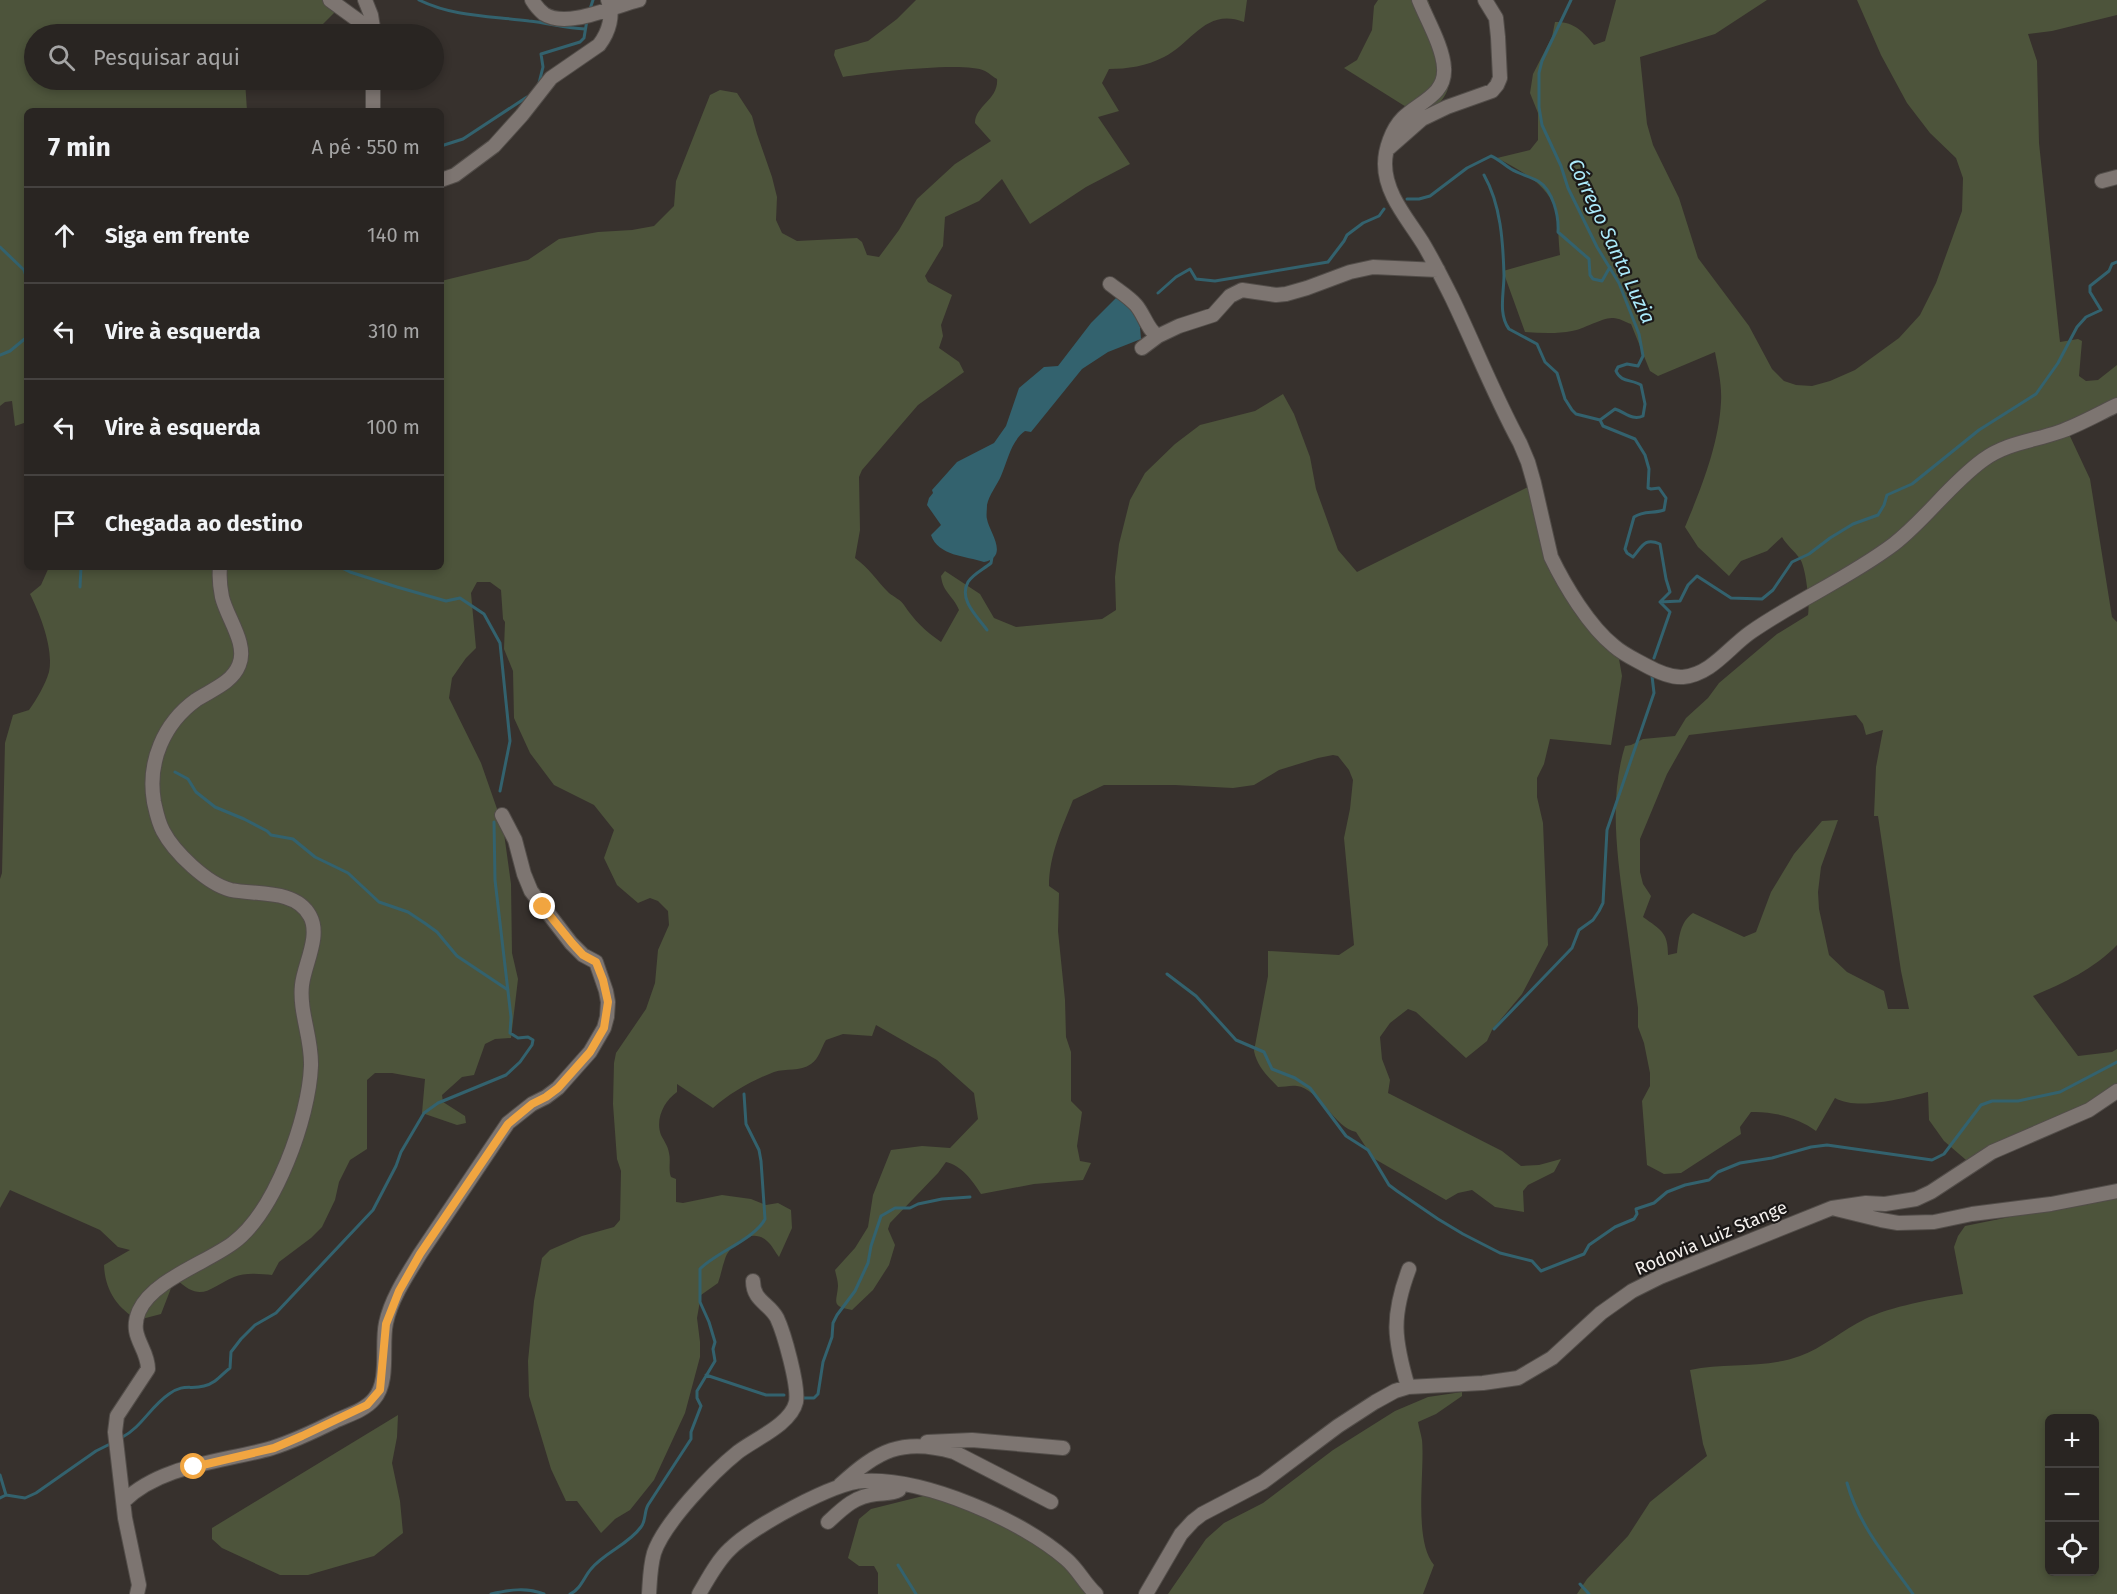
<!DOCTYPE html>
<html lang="pt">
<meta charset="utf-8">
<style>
:root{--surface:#292522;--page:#35312f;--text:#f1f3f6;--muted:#a5a5a5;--line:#454240}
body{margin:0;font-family:"Fira Sans",sans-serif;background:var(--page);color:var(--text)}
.controls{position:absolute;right:18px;bottom:18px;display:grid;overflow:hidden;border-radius:9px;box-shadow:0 3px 9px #0003}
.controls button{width:54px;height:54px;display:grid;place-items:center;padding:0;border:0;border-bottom:2px solid var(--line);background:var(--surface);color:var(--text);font:30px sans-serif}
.stop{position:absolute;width:18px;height:18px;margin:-14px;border:4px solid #f1a540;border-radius:50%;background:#fff}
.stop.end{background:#f1a540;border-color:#fff;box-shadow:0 2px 6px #0008}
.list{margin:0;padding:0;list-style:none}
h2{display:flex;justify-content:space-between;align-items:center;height:78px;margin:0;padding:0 24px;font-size:26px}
h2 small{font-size:20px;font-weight:400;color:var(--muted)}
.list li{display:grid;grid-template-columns:39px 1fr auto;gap:18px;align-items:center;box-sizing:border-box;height:96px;padding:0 24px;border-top:2px solid var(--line)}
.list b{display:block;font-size:22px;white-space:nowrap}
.list em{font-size:20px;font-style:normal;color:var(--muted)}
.icon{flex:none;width:33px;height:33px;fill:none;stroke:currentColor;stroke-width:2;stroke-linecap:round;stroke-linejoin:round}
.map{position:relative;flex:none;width:2117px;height:1594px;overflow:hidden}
.search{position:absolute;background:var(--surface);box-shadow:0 3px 9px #0003;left:24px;top:24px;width:420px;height:66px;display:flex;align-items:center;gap:15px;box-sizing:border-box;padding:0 21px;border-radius:33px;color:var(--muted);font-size:22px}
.panel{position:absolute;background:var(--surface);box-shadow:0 3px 9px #0003;left:24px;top:108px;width:420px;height:462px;border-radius:9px}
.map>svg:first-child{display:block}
.green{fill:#4d543b;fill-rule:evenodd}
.water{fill:#33626e}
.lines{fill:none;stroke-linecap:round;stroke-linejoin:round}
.stream{stroke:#33626e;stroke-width:3}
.minor-casing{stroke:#524d49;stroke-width:16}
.minor{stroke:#7d7571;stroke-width:14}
.route{stroke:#f1a540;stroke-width:8}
.labels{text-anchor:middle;stroke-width:4.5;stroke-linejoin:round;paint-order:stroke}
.street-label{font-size:18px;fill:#f5f1ee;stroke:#1c1918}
.water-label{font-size:20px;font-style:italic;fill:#abeafb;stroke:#1c1918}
</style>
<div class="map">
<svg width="2117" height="1594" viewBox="0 0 2117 1594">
<rect width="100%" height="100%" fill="#37312d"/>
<!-- green -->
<path class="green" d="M0,0H331L341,6L322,25L330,34H34V80H245L247,111H27V422L15,426L12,401L5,402L0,406Z
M916,0H1247L1244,22C1206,7 1192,43 1164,57C1147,66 1127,69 1109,69L1102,83L1119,111L1098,117L1130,164L1086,187L1030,224L1002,179L979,201L945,217L943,246L925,276L928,282L952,295L941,325L943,336L939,348L959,362L964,372L918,405L862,470L859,477L860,530L855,558C869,568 877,581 889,593C894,597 901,600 904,605C914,620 925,631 941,642L959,610C953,595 943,593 941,576L945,571L980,594L994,618L1016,627L1102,619L1116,610L1115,577L1119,544L1130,500L1145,473L1175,444L1200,425L1255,411L1283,394L1294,414L1310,457L1316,489L1338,550L1357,572L1536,483L1562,572L1599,620L1619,659L1622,676L1611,745L1550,739L1544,764L1537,778V797L1543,823L1548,945L1522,994L1492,1030L1487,1041L1466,1058L1416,1012L1408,1009L1390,1023L1380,1037L1382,1059L1390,1080L1388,1093L1502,1151L1521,1166L1539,1165L1561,1159L1554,1172L1528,1185L1523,1191L1524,1212L1495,1207L1472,1190L1458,1193L1446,1200L1373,1158L1356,1132C1335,1128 1318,1088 1297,1086C1291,1085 1284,1087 1278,1087C1267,1076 1257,1066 1254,1051L1268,976V951L1339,955L1354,945L1344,838L1350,809L1353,780L1349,770L1338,756L1333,755L1318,758L1279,770L1254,785L1233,788L1175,785H1104L1073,800C1062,828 1049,855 1049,886L1059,893L1058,931L1065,1000L1066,1037L1071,1052V1101L1082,1112L1077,1146L1080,1161L1091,1163L1083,1180L1034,1184L981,1194C973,1181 961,1165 946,1162L938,1173L890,1223L888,1229L895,1245L889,1265L873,1290L852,1310C830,1306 837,1302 838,1286C838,1281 836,1275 835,1270L855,1248L868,1227L873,1195L891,1150L922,1146L950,1148L978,1119L974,1093L937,1060L876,1025L872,1036L843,1034L826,1040C821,1048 819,1059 811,1064C800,1072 786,1068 774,1072C753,1080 730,1093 713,1108L677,1084V1092C664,1101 655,1119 661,1135C664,1141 668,1146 669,1153C671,1161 668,1169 671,1177L676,1179V1202L683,1203L722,1195L751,1199L766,1205L778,1203L791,1210L792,1228L779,1257C775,1252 772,1245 767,1241C752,1227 730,1244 725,1259C722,1267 721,1275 718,1283L701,1295L697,1318L700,1342V1357L685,1413L654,1480L630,1510L615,1519L601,1533L577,1501H566L551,1469L529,1396L528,1361L534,1301L542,1258L550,1250L582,1236L614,1227L620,1220L621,1171L617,1159L613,1104L614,1063L616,1053L646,1009L655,983L658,950L669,925L668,911L658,901L650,898L638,903L617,885L604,858L614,830L594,805L554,785L530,753L514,718L513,671L504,649L505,622L503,619L501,590L490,582H477L471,593L476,648L466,658L452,678L449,698L481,763L503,826L511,884L512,953L518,979L511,1038L495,1039L485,1044L474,1075L462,1077L442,1095L443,1102L465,1116L466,1123L457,1125L422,1113L425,1079L392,1073H375L367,1080V1149L350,1160L339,1182L335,1200L322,1227L311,1238L279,1262L272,1275C261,1274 245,1272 234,1277C208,1288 202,1304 175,1278L161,1314L138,1320C117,1308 105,1290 104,1265L130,1250L118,1247L100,1230L10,1190L0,1208V879L2,873L5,743L13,715L29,710C37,699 45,685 49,672C54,649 40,614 30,594L41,585L49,567H441V281L528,260L559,239L598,232L632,230L654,226L674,206L676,181L710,95L720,90L737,93L752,116L757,134L772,177L777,197L776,220L782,233L797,241L857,238L862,242L867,255L879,257L899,230L917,199L955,164L991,141L975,123C975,106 999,99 997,79C993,77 989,73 985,71C965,61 869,73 843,77L834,55L835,50L868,41L897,19Z
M1378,0H1428C1437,27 1465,79 1439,103C1434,108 1425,112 1419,115L1344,68L1357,60L1372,30L1374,6Z
M1616,0H1767L1715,34L1640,57L1647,124L1653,145L1679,198L1698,258L1749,326L1772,369L1784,381L1796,385L1812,386L1830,381L1855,370L1899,338L1920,315L1936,283L1962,211L1963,178L1956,158L1930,133L1907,103L1881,55L1857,0H2117V15L2052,31L2028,34L2037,61L2039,143L2060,342L2078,339L2082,341L2079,376L2086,381L2098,380L2117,365V407L2068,432L2090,479L2112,617L2117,622V945C2094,969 2064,983 2033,996L2078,1056L2112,1052L2117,1049V1091L1973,1166L1944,1141L1929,1120L1928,1092C1904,1098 1858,1111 1835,1098L1816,1131C1799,1118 1773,1111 1751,1112L1740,1127L1741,1134L1681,1173L1664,1174L1647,1165L1642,1101L1650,1086V1073L1644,1043L1638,1027V1008C1633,975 1629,941 1624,907C1617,853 1609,798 1625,746L1631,745L1643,739L1675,736L1686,718L1708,698L1719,683L1777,634L1808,615C1810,605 1806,567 1800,559C1795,551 1787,546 1782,537L1767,551L1741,561L1729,576L1698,547L1685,527C1701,489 1719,444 1721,402C1722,385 1718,368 1715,352L1658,376L1650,371L1631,324C1625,322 1619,318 1613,318C1603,317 1584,329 1572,331C1557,334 1541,333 1525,332L1503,271L1560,255C1558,240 1559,224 1555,209C1547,183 1519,170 1497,158L1530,150L1538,140V113L1530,93L1533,74L1552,37L1555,22C1573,21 1584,32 1594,45L1605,41ZM1856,715L1863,724L1866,735L1883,730L1876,767L1874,816H1878L1901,971L1909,1009H1888L1884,991L1847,972L1829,955L1819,909L1818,892L1821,867L1838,820L1822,821L1794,854L1771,892L1756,932L1744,937L1693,913C1680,922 1679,937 1677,953L1668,955C1668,932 1661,930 1643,917L1651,896L1643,884L1640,872V839L1667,774L1689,735Z
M2117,1195V1594H1577L1587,1579L1628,1536L1650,1502L1707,1456L1703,1444L1690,1370C1726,1362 1765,1369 1800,1356C1821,1349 1844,1329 1865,1319C1889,1307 1936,1298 1963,1294L1954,1247L1958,1236L1965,1226ZM2050,1418H2094V1572H2050Z
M1462,1392V1396L1436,1414L1418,1422C1419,1428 1421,1434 1422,1440C1425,1472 1413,1540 1434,1565L1423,1594H1168L1206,1539L1224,1523L1263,1503L1333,1450L1395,1411L1428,1397Z
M398,1415L397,1437L392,1463L400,1501L403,1533L374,1556L308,1575H280L222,1548L212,1539V1528Z
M927,1495L960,1506L1056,1547L1096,1594H878V1573L874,1566H859L848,1558L859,1519L871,1509Z"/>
<!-- water -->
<path class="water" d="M1116,298L1130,305L1140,327L1141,339L1108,352L1082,369L1031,432L1025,431C1011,441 1008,460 1001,476C997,485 989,495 987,505C987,509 986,516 987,519C989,532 1010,556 984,562C966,556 938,556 931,535L941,525L927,505L929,498L933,493L932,490L957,462L994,443L1006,426L1019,388L1044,367L1058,366L1091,323Z"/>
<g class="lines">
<!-- stream -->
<path class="stream" d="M419,0C453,17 492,16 529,21C548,23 566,28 585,29
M1571,0L1542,61L1539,73V107L1542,125L1561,166L1568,188L1597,247L1619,283L1639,334L1643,356L1638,366L1627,364L1618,367L1616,371C1621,383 1632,379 1641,385L1645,404L1643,416C1632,421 1625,412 1615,409L1600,420
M590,9L593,0
M539,83L543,67L541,54L580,42L584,38L587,20
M441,146L463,139L527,97
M1484,175C1501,205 1503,242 1504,275C1504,293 1498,314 1509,329L1537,344L1545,362L1557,373L1565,399L1572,410L1576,414L1600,420
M1407,199H1419L1430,196L1467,168L1491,156C1499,159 1504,165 1511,169C1519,174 1529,176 1538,181C1553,190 1559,216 1558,232L1589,259L1590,275L1593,279L1602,281L1610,267
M0,247L24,270L27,279
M1158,293L1176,277L1190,269L1196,279L1215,281L1328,262L1344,241L1347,235L1363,223L1379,216L1384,209
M0,355L10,351L27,337
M1600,420L1603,426L1635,439L1645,455L1649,469L1648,488L1651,489L1659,488L1666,498L1664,510C1653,514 1644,510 1634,517L1625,549L1627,553L1633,557C1642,547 1644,537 1660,544L1666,579L1670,592L1660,602
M340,567L350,572L397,587L446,601L460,598L484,614L500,643L510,741L500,791
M80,587L81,567
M1660,602L1680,601L1688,585L1697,576L1731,598L1762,599L1773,590L1792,562L1809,554L1830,538L1853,524L1878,515L1884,505L1887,495L1912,484L1979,430L2036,394L2058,363L2077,327L2086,317L2101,310L2090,292V286L2109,271L2112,264L2117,262
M987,630C978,617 958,600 968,582C973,574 984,569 991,563L992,557
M1654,658L1670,612L1660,602
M175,772L188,779L196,792L215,807L244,819L267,831L271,835L293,839L315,857L348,873L379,902L408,912L426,924L437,932L457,956L508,990
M1167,974L1196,996L1236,1040L1264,1052L1272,1069L1295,1078L1310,1088L1346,1136L1368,1150L1389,1185L1397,1191L1438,1219L1463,1234L1500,1253L1532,1261L1541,1271L1584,1254L1589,1245L1615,1227L1634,1219L1637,1214L1636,1209L1654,1203L1667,1192L1685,1185L1709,1180L1718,1172L1740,1163L1772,1158L1811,1147L1827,1145L1932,1160L1944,1154L1981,1105L1992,1101H2018L2060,1092L2117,1062
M1494,1029L1572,948L1579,930L1593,920L1599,911L1603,903L1607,830L1654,693L1652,676
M706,1375L766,1395H784
M804,1398H814L818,1394L823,1362L832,1337L833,1323L837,1315L855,1291L868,1263L871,1246L881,1216L895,1208H910L918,1204L942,1199L970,1197
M121,1438C142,1427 150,1407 169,1394C184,1383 190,1390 204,1386C216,1383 221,1375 230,1368L231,1352L241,1339L255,1325L276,1313L373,1210L396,1166L401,1152L424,1113L438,1103L506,1075L520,1062L532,1045L533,1040L528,1037L518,1038L510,1033L511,1017L495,880L494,822
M0,1475L6,1495
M1847,1483C1859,1526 1888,1559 1913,1594
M0,1498L6,1495L25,1498L36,1493L96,1451L110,1444
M898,1565L916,1594
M1580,1584L1589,1594
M491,1594C509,1590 526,1587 544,1594
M570,1594C581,1589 584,1577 591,1569C605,1552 628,1545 641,1527C646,1521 644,1512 648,1505L691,1439V1432L701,1406L697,1398V1391L715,1361L713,1349L715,1342L709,1322L700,1302V1269C715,1253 755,1239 765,1219L761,1161L759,1150L746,1124L744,1094"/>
<!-- minor casing -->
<g class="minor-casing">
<path id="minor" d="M330,0L374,32
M365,0L371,15L374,34
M532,0C535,5 539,10 544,14C567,29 614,6 639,0
M1419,0C1427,20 1443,47 1444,68C1446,95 1419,102 1403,118C1392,129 1385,149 1385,164C1385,195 1409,220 1424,245C1434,262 1443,280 1452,298C1475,346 1494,395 1520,443L1528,462L1534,483L1551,557C1565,586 1589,626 1614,646C1623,654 1634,659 1645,665C1656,671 1670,678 1683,677C1712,674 1729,647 1751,632C1797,600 1849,578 1894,544C1926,519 1950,484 1983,460C2006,443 2033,441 2059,432C2079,425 2098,414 2117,405
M373,111V80
M1389,148L1422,119L1447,107L1492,91L1497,85L1500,78L1498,37L1496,18L1485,0
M441,180L455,175L494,146L522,115L551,78L599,45C609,32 614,15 608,0
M2102,181L2117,177
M1110,284C1119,291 1129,297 1136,305C1144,314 1148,331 1158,336
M1142,348L1158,336L1179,326L1213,315L1230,296L1242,290L1276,295L1286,294L1307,288L1350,272L1373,267L1438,270
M1836,1209L1881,1220L1898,1223L1934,1222L1972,1214L2051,1204L2117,1191
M1408,1387C1394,1339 1391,1317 1409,1269
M927,1442L972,1440L1063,1448
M840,1485C877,1451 902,1437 954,1452L1051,1502
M124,1501C162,1464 224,1462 272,1448C294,1441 315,1431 335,1421C348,1415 365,1410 374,1399C390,1381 381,1345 386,1323C391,1299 407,1275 420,1254L508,1123L532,1104L546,1097L558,1088L590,1052L604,1028L607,1017L608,1002L606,991L596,962L583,955L571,943L531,891L524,874L515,840L502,815
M828,1522C843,1508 855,1496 876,1494C885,1493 892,1494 899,1490L900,1485
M137,1594L139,1585L125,1518L115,1432L117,1416L148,1369C148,1347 128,1337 139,1311C153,1280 206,1263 233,1243C275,1212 309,1118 311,1066C312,1038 299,1012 302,985C304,965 321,936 310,916C296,889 256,895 231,890C207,884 174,852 163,831C158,822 156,811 154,802C147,762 164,723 196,700C211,690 232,683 239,665C248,644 227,618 222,597C220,587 219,577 220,567
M649,1594C650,1580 650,1567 654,1553C664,1523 713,1472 738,1452C755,1439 791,1424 796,1402C799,1386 784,1333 777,1318C769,1303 753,1301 753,1281
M699,1594C708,1579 717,1561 730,1549C752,1527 834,1482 864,1481C925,1478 1021,1520 1066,1559C1078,1569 1084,1583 1096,1594
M1146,1594L1181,1534L1193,1521L1202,1514L1263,1482L1338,1426L1375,1402L1395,1391L1408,1387L1483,1383L1518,1378L1552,1358L1601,1313L1632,1291L1660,1277L1832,1208L1866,1203L1885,1204L1916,1199L1931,1192L1992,1152L2089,1110L2117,1091"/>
</g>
<!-- minor -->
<use href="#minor" class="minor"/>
</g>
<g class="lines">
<!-- route -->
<path class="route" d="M194,1467L274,1448L302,1436L367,1405L380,1390L386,1324L399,1291L420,1254L508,1124L532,1104L546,1097L558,1088L590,1052L604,1028L608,1002L603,980L596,962L583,955L572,943L543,907"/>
</g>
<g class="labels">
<!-- street labels -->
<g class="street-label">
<text transform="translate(1711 1238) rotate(-23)" y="6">Rodovia Luiz Stange</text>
</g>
<!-- water labels -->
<g class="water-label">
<text transform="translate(1612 241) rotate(65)" y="7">Córrego Santa Luzia</text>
</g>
</g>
</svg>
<div class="controls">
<button>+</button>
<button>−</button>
<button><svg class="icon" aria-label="locate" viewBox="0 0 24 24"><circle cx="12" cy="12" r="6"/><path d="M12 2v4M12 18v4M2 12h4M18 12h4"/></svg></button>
</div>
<div class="stop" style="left:194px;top:1467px"></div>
<div class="stop end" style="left:543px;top:907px"></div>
<div class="search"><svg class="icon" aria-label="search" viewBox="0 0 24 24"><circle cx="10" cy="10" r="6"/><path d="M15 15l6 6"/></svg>Pesquisar aqui</div>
<section class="panel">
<h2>7 min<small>A pé · 550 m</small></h2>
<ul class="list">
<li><svg class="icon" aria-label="ahead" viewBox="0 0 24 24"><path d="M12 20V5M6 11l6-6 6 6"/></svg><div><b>Siga em frente</b></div><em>140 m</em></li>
<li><svg class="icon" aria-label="left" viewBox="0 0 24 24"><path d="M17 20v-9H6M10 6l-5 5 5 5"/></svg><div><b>Vire à esquerda</b></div><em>310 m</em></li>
<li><svg class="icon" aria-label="left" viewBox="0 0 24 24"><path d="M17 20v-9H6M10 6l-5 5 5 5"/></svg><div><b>Vire à esquerda</b></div><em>100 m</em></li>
<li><svg class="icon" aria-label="arrive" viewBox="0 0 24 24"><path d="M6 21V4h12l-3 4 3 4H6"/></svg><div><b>Chegada ao destino</b></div></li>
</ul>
</section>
</div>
